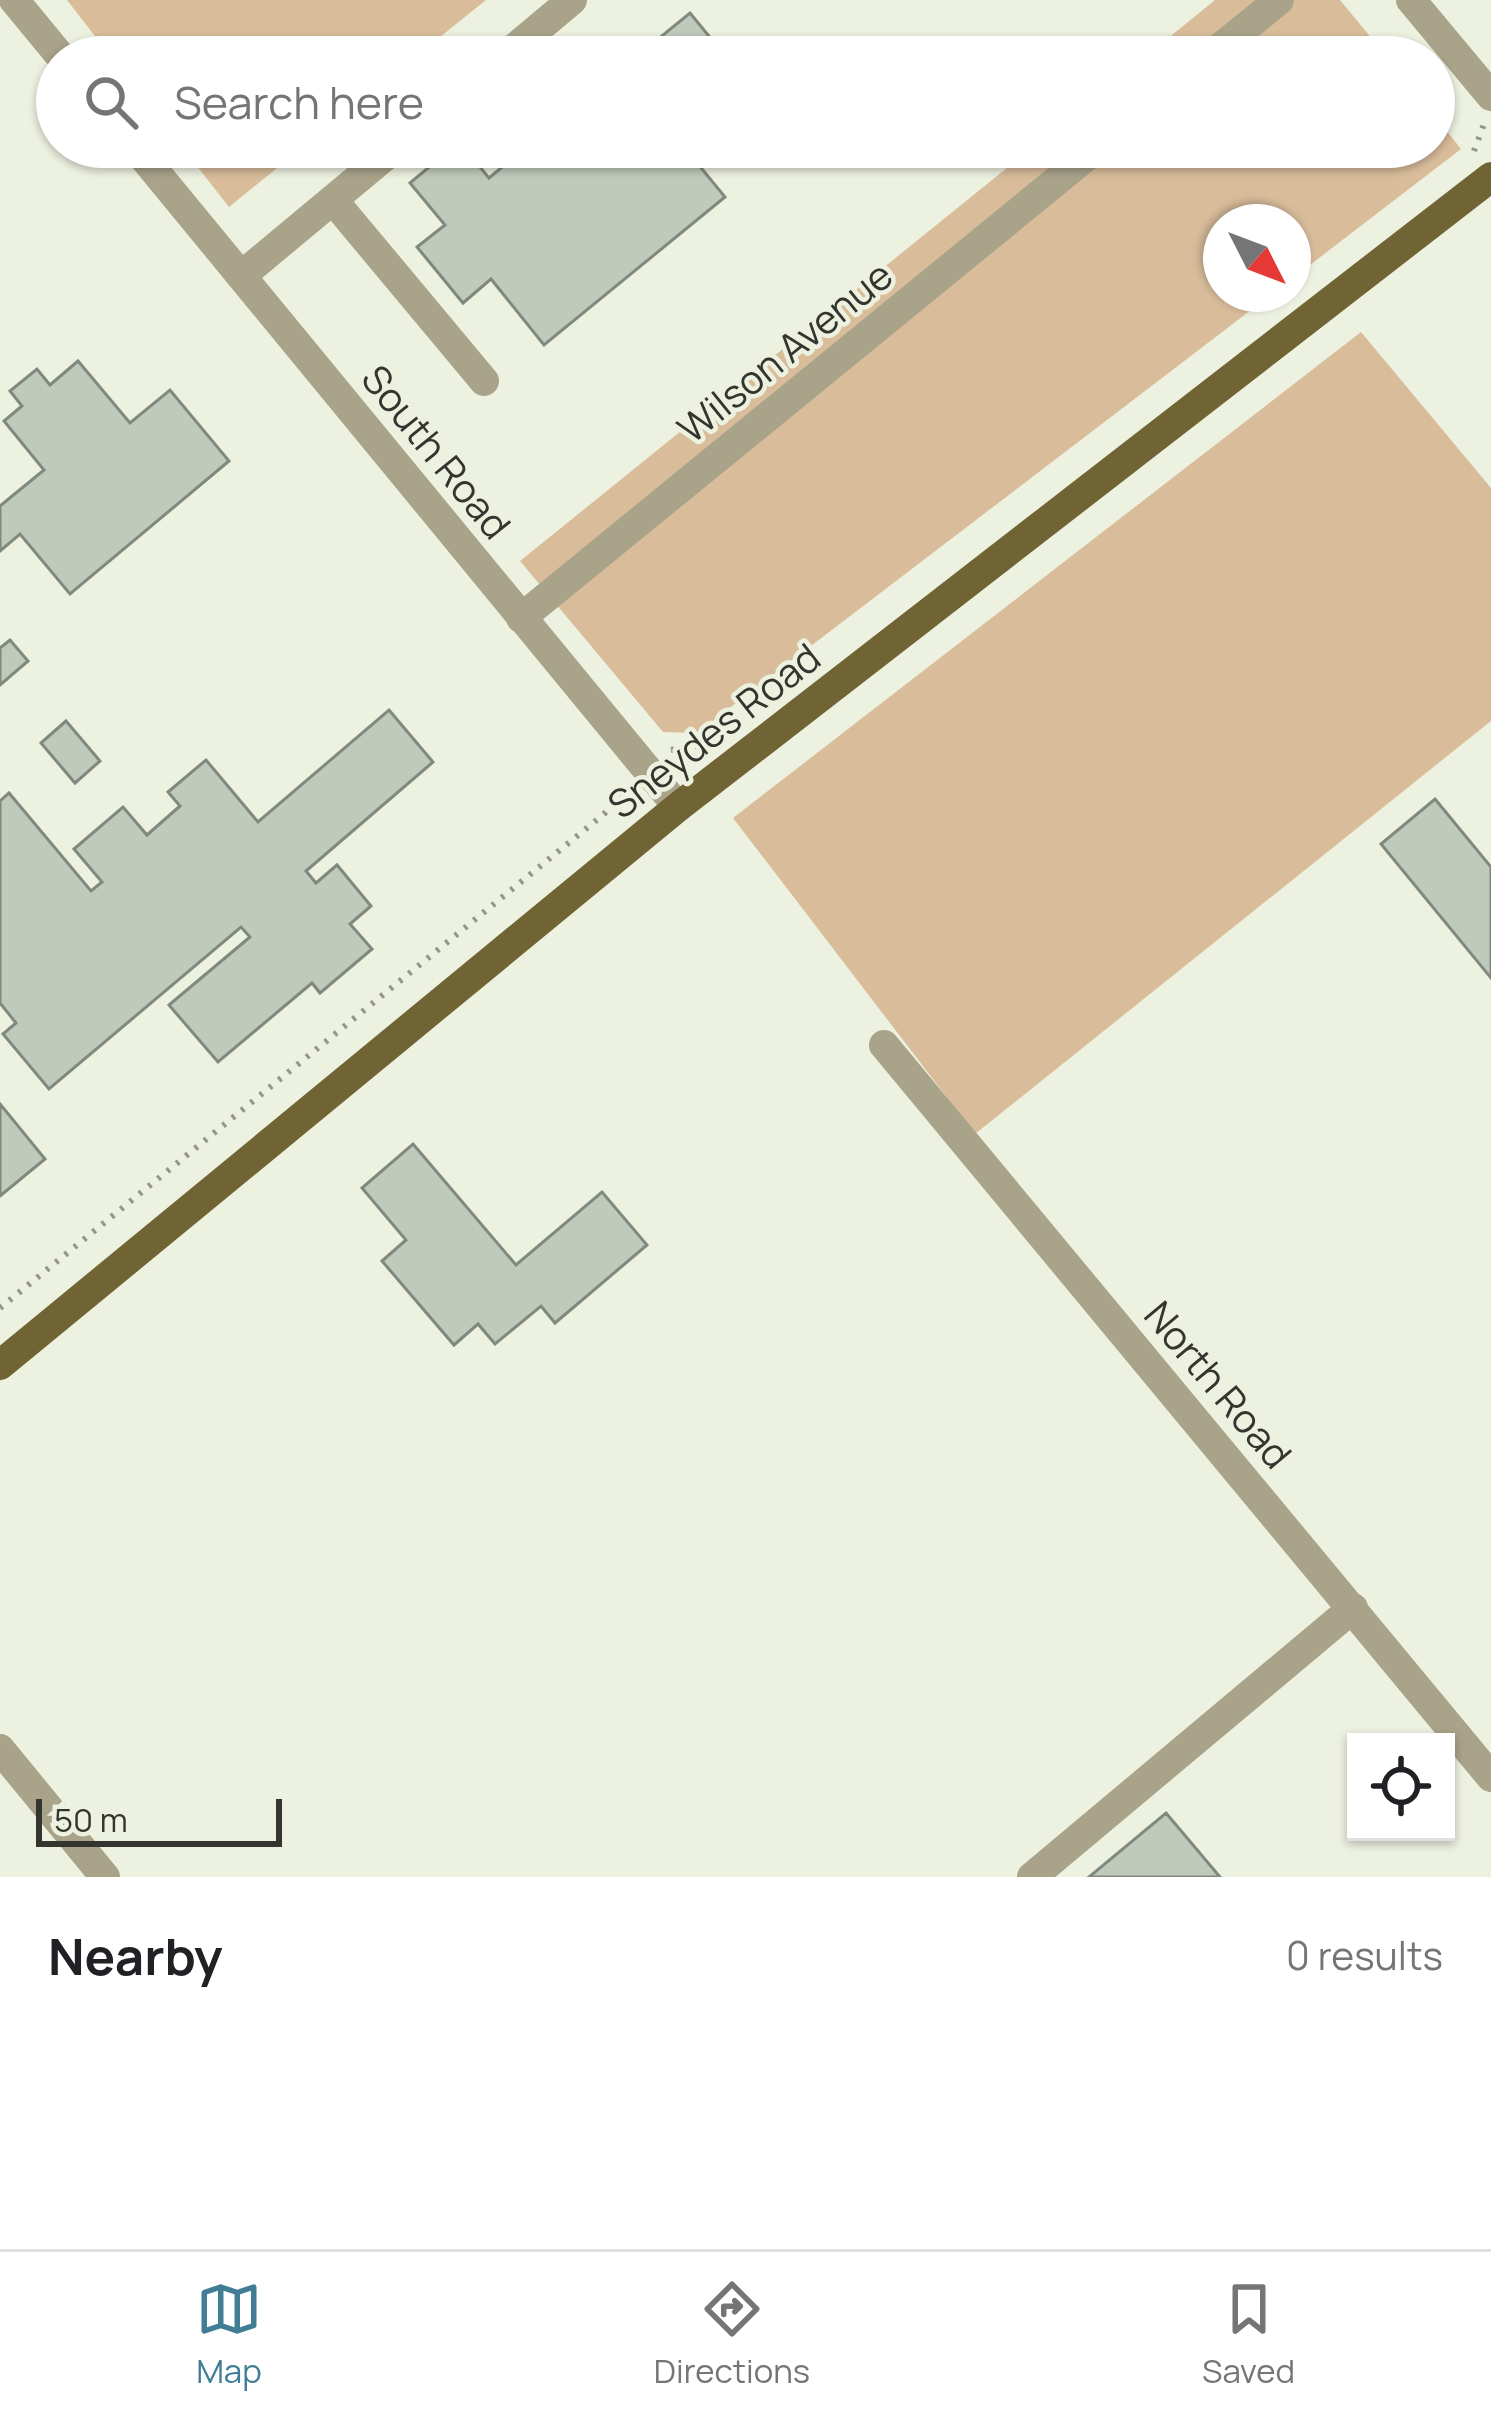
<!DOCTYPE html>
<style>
:root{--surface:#fff;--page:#f6f6f6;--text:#202124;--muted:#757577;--line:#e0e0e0;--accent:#417e95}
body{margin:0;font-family:Manrope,sans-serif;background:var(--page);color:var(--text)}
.controls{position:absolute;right:36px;bottom:36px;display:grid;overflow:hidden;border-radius:0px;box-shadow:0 3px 9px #0004}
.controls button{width:108px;height:108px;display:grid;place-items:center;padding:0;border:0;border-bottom:3px solid var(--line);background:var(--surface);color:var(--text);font:60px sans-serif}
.compass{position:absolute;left:1203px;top:204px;width:108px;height:108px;border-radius:50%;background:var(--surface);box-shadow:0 3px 9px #0004;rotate:132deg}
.scale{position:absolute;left:36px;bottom:30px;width:246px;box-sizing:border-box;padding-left:12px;border:6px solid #33352e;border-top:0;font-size:33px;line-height:42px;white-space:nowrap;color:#33352e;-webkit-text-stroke:9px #edf1e0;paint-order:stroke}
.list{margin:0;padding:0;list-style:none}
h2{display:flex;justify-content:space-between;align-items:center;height:156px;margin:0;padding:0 48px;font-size:51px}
h2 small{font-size:39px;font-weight:400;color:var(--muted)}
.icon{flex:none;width:66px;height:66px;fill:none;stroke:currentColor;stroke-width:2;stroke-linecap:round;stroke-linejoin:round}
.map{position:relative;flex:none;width:1491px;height:1877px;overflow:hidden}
.search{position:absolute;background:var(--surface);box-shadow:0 3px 9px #0004;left:36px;right:36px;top:36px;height:132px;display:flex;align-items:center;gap:30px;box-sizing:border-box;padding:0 42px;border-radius:66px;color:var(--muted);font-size:45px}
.sheet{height:372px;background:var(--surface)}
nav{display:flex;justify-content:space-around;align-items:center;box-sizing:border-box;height:168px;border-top:3px solid var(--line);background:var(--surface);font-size:33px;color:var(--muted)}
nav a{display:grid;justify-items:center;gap:6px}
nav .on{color:var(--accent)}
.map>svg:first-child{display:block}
.green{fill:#d9bd9b}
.building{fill:#c0cabc;stroke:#80897d;stroke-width:3}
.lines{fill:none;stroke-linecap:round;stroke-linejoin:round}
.path{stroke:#93968a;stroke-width:6;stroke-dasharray:3 9;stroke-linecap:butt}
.minor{stroke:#a9a38a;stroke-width:30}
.major{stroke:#706435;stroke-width:30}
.labels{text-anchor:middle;stroke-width:9;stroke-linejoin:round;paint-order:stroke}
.street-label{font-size:39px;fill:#33352e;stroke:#edf1e0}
</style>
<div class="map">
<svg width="1491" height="1877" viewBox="0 0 1491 1877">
<rect width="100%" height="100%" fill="#edf1e0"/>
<!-- green -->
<path class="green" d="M67,0H486L415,57H111Z
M1215,0H1340L1387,57H1145Z
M1434,115L1461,149L1293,278V222H1221V294H1272L697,733L663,732L520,561L1033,147H1434Z
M182,147H303L229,207Z
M1361,332L1491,488V721L975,1134L733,818Z"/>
<!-- building -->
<path class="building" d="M690,13L726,57H636Z
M453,147H464L489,178L526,147H684L725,197L544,345L491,279L463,303L417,247L445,225L410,183Z
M78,361L130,423L170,390L229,461L70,594L20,534L0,551V506L44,470L4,421L22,406L10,391L37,369L50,385Z
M10,640L28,661L0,685V648Z
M389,710L433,762L306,871L316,883L337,865L371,906L350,924L372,949L320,993L312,983L218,1062L169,1005L250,937L241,927L49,1089L3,1034L16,1023L0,1003V801L9,793L91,891L102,882L74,849L123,807L147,835L180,806L168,792L206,760L258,822Z
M66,721L100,761L75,783L41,743Z
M1435,799L1491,867V978L1381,844Z
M0,1104L45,1159L0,1196Z
M413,1144L516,1265L602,1192L647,1245L555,1323L541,1306L495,1344L478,1324L454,1345L382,1261L406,1240L362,1188Z
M1166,1813L1220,1877H1089Z"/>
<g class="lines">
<!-- path -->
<path class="path" d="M1474,151L1484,124
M671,750L704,745
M0,1308L604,814L625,789"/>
<!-- minor -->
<path class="minor" d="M14,0L61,57
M1411,0L1491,96
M504,57L572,0
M1209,57L1279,0
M135,147L678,807
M333,200L484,381
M241,276L396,147
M521,618L1098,147
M884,1045L1491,1777
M0,1749L105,1877
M1032,1877L1353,1608"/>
<!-- major -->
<path class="major" d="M0,1365L678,807L1491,177"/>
</g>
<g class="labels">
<!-- street labels -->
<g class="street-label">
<text transform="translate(785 352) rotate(-39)" y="14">Wilson Avenue</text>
<text transform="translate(436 452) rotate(51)" y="14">South Road</text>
<text transform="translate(714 731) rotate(-38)" y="14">Sneydes Road</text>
<text transform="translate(1218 1385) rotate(50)" y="14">North Road</text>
</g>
</g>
</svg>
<div class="controls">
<button><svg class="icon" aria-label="locate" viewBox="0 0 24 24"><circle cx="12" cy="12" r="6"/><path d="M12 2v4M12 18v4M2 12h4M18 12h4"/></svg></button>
</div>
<svg class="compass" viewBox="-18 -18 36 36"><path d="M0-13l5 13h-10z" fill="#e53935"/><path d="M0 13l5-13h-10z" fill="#757577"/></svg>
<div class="scale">50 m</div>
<div class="search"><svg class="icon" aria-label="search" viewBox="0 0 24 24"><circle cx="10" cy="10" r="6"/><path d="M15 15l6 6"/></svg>Search here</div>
</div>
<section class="sheet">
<h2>Nearby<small>0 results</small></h2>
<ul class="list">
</ul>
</section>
<nav>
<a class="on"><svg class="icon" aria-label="map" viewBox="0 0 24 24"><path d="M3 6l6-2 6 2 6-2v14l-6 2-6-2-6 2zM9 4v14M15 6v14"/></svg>Map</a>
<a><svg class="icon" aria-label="directions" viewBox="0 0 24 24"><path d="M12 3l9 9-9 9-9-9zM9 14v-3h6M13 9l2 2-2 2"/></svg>Directions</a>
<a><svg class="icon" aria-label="saved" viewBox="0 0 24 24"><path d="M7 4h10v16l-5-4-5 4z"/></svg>Saved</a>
</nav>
